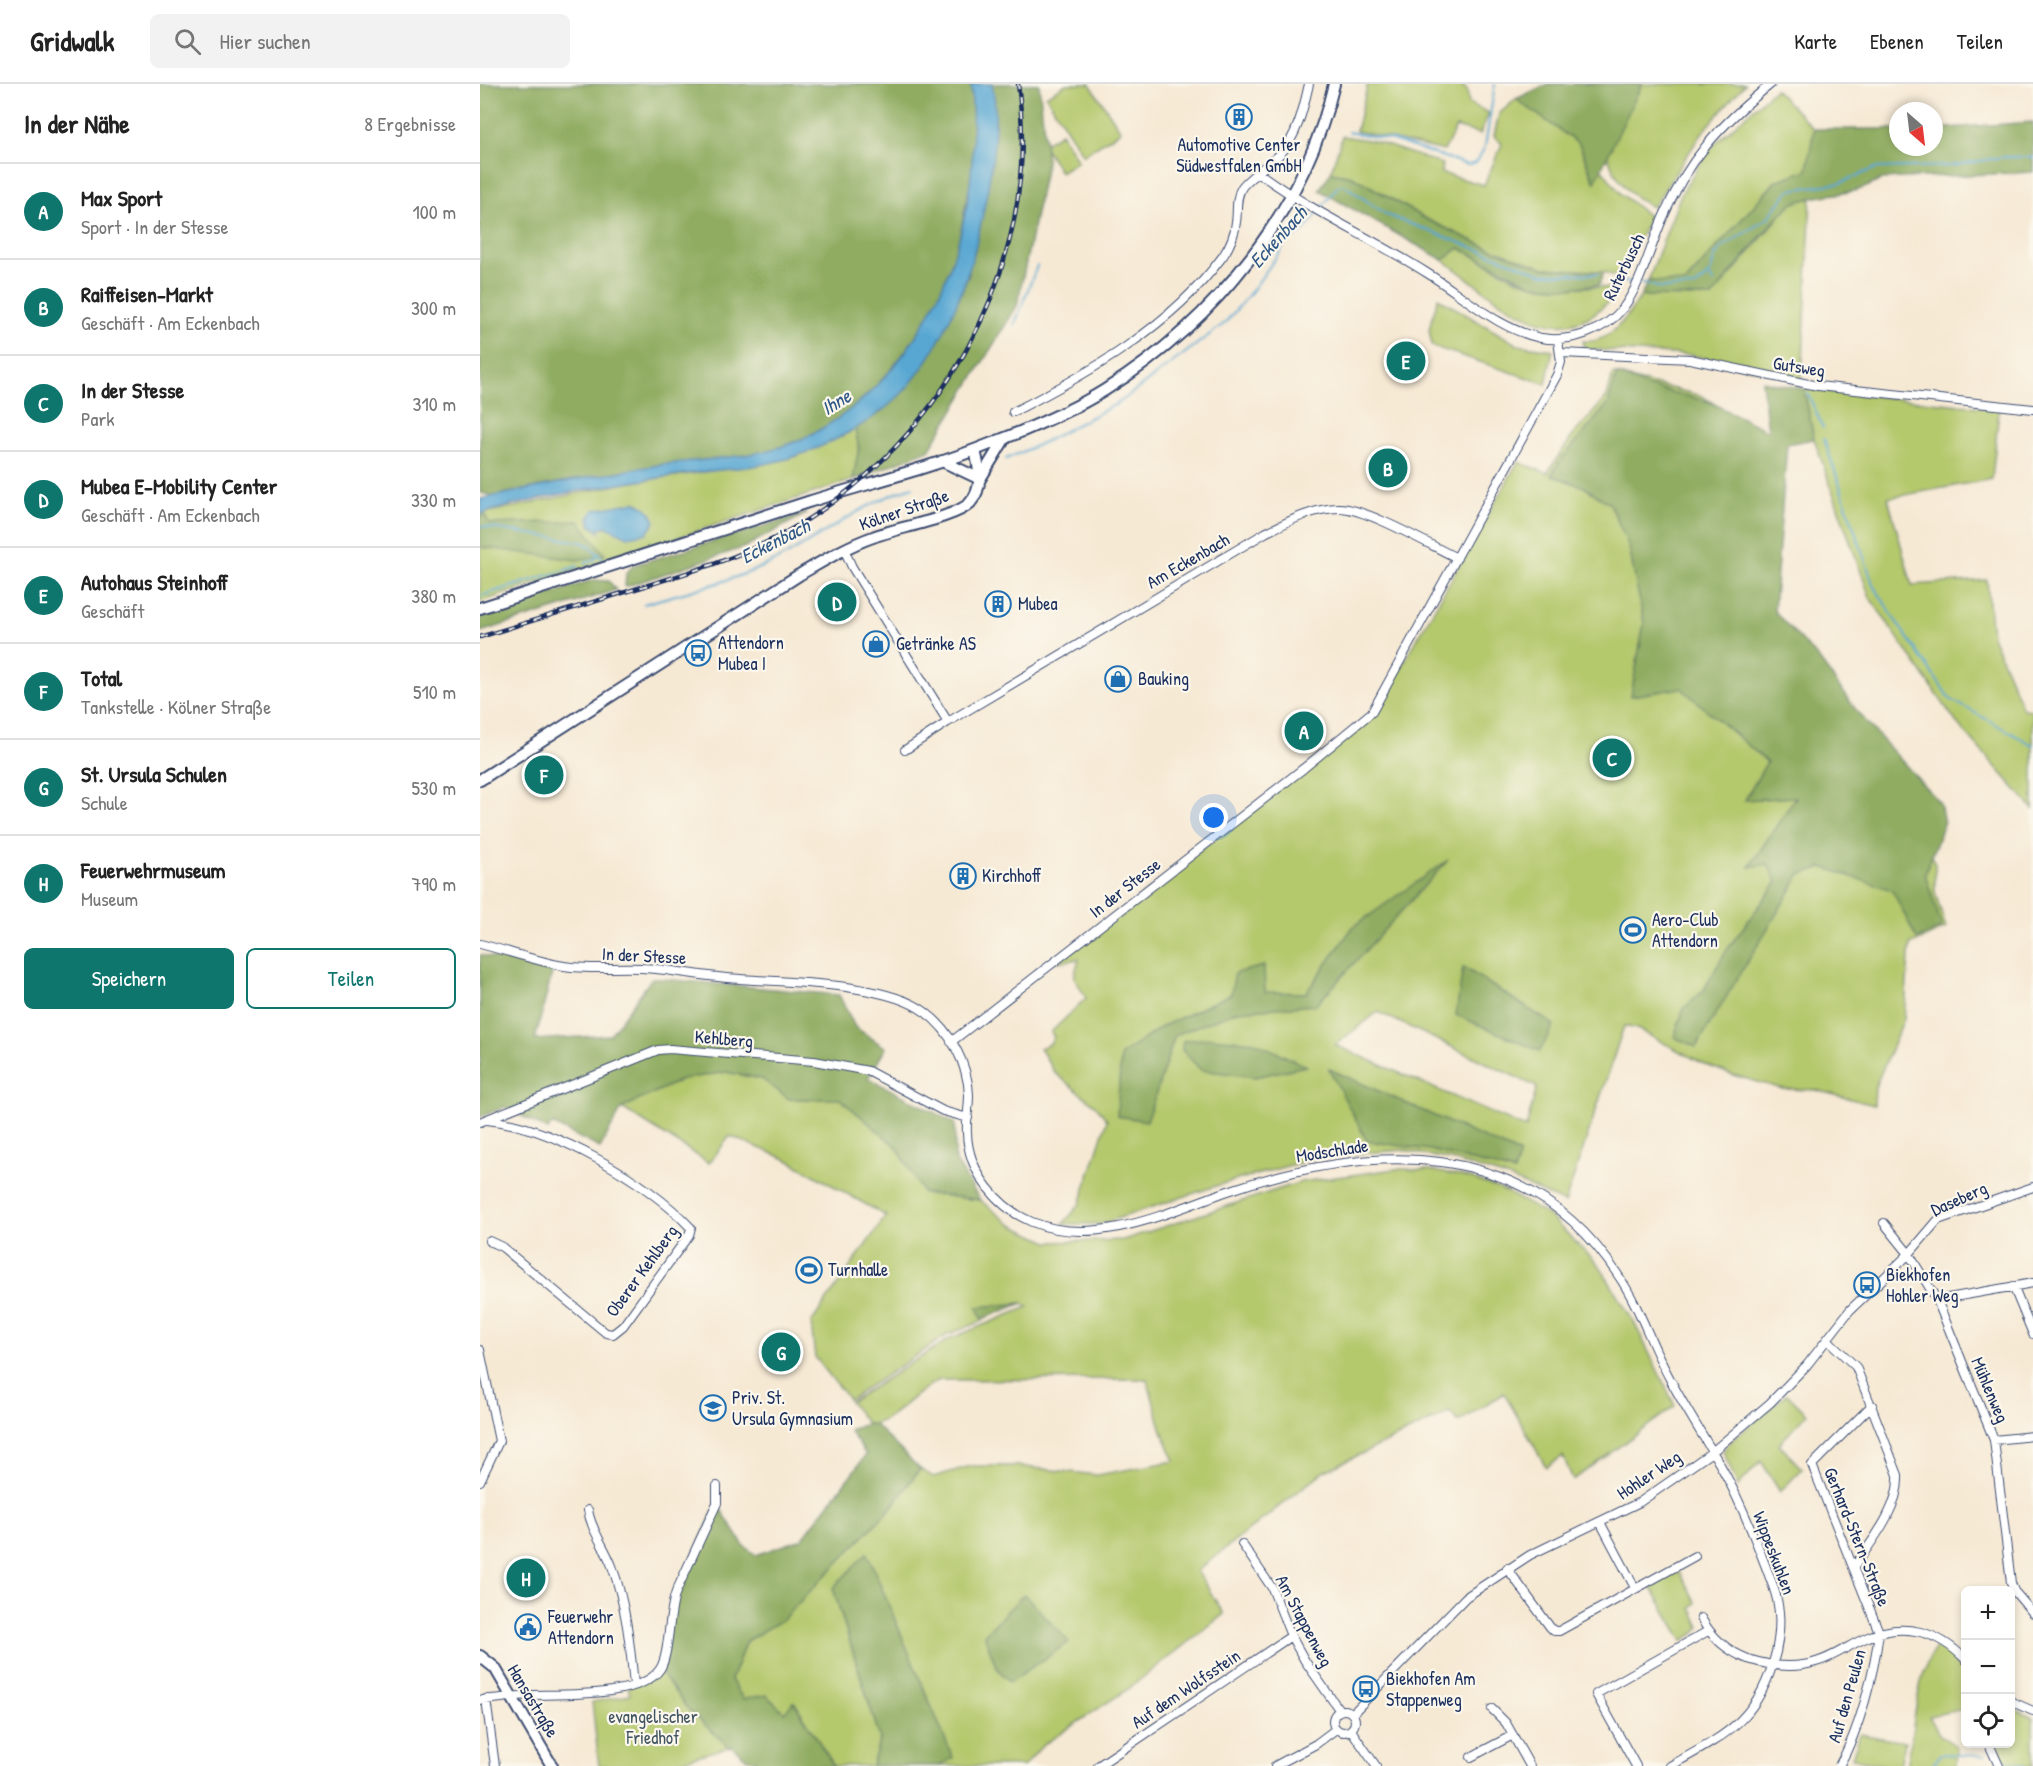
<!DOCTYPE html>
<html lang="de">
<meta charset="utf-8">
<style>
:root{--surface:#fff;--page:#f2f2f2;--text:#222;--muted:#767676;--line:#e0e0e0;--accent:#0f766e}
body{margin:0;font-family:"Patrick Hand",sans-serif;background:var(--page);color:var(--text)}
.controls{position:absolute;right:18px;bottom:18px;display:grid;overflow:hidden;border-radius:9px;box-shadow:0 3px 9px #0003}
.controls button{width:54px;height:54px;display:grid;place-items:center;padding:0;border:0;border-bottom:2px solid var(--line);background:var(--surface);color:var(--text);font:30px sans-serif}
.compass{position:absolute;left:1409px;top:18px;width:54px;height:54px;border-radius:50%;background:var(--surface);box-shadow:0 3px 9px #0003;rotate:152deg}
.you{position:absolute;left:734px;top:734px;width:21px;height:21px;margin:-15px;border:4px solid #fff;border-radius:50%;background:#1a73e8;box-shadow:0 0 0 9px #1a73e833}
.badge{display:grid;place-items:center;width:39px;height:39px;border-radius:50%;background:var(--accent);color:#fff;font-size:20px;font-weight:700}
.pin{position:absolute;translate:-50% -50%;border:3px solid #fff;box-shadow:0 2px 6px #0006}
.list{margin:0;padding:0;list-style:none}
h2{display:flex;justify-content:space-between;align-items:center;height:78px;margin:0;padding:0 24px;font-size:26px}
h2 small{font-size:20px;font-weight:400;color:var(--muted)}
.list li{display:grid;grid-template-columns:39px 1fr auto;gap:18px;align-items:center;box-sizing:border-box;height:96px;padding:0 24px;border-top:2px solid var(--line)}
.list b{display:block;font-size:22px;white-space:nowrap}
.list p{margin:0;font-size:20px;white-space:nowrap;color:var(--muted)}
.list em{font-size:20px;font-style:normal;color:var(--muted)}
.actions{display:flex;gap:12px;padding:18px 24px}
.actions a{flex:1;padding:14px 0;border:2px solid var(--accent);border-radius:9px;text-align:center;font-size:21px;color:var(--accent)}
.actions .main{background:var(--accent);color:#fff}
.icon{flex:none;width:33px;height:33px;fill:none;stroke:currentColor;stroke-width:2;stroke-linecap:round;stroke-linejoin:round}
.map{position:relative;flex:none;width:1553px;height:1682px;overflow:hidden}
header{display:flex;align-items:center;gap:36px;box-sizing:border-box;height:84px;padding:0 30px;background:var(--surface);border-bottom:2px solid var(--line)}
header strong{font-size:28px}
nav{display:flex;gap:33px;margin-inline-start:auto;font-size:21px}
.search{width:420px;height:54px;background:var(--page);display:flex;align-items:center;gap:15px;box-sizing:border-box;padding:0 21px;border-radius:9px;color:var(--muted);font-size:22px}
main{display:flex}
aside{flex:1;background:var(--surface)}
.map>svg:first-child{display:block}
.green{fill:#b4c86c;stroke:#687c65;stroke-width:1.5;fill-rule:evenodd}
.forest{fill:#8fac60;stroke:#556e5f;stroke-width:1.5}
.water{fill:#59a7d3;stroke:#3a6b98;stroke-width:1.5}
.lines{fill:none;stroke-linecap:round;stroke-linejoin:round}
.stream{stroke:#59a7d3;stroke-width:2}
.street-casing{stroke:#3c4b70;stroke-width:10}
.secondary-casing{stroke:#3c4b70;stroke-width:14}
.street{stroke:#fff;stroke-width:8}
.secondary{stroke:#fff;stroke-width:10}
.rail-casing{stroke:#1b2f5e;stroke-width:4.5}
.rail{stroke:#fbf7ec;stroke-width:2;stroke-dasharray:7;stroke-linecap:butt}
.labels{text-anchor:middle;stroke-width:4.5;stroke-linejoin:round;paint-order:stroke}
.poi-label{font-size:18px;fill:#1b2f5e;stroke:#fbf7ec;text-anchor:start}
.street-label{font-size:18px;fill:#1b2f5e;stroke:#fbf7ec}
.park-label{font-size:18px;fill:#415562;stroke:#fbf7ec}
.water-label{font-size:20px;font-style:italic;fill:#315987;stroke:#fbf7ec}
</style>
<header>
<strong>Gridwalk</strong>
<div class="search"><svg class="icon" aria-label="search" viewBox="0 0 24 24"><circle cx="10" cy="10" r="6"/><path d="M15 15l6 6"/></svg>Hier suchen</div>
<nav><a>Karte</a><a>Ebenen</a><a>Teilen</a></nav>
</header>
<main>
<aside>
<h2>In der Nähe<small>8 Ergebnisse</small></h2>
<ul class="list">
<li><span class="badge">A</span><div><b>Max Sport</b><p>Sport · In der Stesse</p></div><em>100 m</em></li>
<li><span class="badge">B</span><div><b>Raiffeisen-Markt</b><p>Geschäft · Am Eckenbach</p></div><em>300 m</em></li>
<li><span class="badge">C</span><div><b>In der Stesse</b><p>Park</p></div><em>310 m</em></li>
<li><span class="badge">D</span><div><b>Mubea E-Mobility Center</b><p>Geschäft · Am Eckenbach</p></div><em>330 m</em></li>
<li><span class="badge">E</span><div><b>Autohaus Steinhoff</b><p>Geschäft</p></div><em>380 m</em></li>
<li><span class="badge">F</span><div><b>Total</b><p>Tankstelle · Kölner Straße</p></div><em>510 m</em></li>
<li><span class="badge">G</span><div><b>St. Ursula Schulen</b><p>Schule</p></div><em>530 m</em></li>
<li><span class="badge">H</span><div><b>Feuerwehrmuseum</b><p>Museum</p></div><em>790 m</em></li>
</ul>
<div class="actions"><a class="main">Speichern</a><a>Teilen</a></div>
</aside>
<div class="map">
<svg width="1553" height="1682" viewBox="0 0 1553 1682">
<rect width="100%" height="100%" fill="#fbf7ec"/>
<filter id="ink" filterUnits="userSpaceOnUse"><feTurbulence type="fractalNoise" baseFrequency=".0167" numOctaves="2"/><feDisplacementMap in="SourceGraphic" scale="12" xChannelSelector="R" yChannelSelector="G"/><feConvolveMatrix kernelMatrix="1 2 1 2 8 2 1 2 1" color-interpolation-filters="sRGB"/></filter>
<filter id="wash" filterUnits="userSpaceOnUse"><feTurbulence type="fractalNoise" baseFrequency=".008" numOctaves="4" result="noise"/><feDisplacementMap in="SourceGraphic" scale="24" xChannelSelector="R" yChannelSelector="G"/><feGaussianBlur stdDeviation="1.35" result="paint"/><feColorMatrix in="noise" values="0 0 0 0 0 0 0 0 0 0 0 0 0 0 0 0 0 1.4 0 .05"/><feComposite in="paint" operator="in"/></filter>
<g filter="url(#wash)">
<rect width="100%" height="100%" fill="#f6e9d4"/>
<!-- green -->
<path class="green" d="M586,0H610L641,47L603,71L566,12Z
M888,0H980L987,6L989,19L1009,29L1000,50L976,43L964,67L876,47Z
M1162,0H1265L1222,49L1173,123C1149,113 1136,95 1127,71Z
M1295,5L1334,45L1327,86L1296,97L1205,199L1168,197L1201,110L1229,65Z
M1036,15L1099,60L1114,97L1121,84L1141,110L1170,133L1140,194L1124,188L1064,184L1004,162L948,136L872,92L851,88L862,52L894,57L962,80L961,89L1004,101L1022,60L1014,52L1019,30Z
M581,49L598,77L580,88L563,60Z
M1331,113L1322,296L1211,271L1103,265V257C1129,261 1148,232 1161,212L1232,213L1310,120Z
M979,164C998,173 1035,198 1054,201C1082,206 1110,200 1138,205C1084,283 1016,214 963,176Z
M958,214L1038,261L1073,266L1066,300L952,262L949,245Z
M1133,290L1222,312L1253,332L1281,515L1439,743L1455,778V808L1466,844L1430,861L1424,935L1395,1003L1394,1021L1336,1006L1303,1005L1253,991L1226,981L1157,945L1144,942L1085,1119L1027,1093L976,1077L924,1066L844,1072L742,1100L621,1140H583L600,1120L627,1036L617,1023L575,989L560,964L570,960L574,953L571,948L606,914L594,893L599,875L577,878L895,629L1038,378L1067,389L1094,350L1127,313ZM1312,697L1346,737L1270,783L1316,712L1281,715ZM898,928L1057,1003L1046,1044L855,961Z
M1324,305L1519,325L1512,395L1408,414L1432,501L1507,496L1512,552L1543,625L1553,626V725L1476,638L1390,514L1334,355Z
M375,344L379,364L373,396L0,518V430L146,399L287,379L317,372Z
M246,988L282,995L310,1015L360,1014L417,1063L443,1109L500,1116L530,1140L568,1158L643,1156L821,1098L915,1085L949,1086L990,1094L1027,1108L1068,1131L1119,1181L1154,1238L1195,1322L1093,1396L1083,1372L1066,1383L1024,1309L978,1338L970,1328L843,1388L717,1487L744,1530L648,1605L563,1661L544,1682H459L472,1674L387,1469L353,1504L400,1654L392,1682H354L315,1619L304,1628L263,1615L251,1596L266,1557L302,1536L409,1426L440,1385L453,1393L491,1382H536L617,1391L695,1377L682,1347L667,1295L460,1296C437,1304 409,1343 387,1340L370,1318L469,1255L548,1223L543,1219L497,1224L503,1237L467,1251L369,1316L335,1273L331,1239L406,1132L306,1075L250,1052L229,1079L142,1024L203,995Z
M1307,1310L1327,1330L1299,1360L1322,1385L1300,1408L1281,1377L1258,1402L1243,1367L1249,1359Z
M1198,1485L1216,1519L1211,1523L1220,1543L1217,1548L1203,1557L1170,1501Z
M1459,1561L1485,1586V1625L1449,1632L1459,1650L1477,1663L1476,1682H1427C1433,1653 1437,1578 1459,1561Z
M179,1586L207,1624L249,1663L181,1682H119L112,1618L150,1611L148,1603Z
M1531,1623L1553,1634V1682H1528L1516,1660H1530Z
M1380,1650L1425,1658L1420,1682H1407L1372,1674Z"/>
<!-- forest -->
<path class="forest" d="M0,0H559L567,76L537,222L449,366L373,396L379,364L375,344L416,314L429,300L448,274L472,228L489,191L490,102C482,129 482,159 471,186C435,269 372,351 278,369C245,375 212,376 179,381C124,390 69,400 14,412L0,409Z
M1068,0H1162L1115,98L1099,60L1036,15Z
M1553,38V88L1402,95C1371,115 1346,106 1314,119C1302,123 1244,198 1232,213L1161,212L1168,197L1205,199L1296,97L1327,86L1334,45H1418V63H1454V45Z
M851,88L872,92L948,136L1004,162L1064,184L1124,188L1119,201L1089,204L1052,201L979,164L963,176L839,106Z
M1137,290L1167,302L1230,318L1288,347L1282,297L1324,305L1334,355L1307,360L1294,527L1339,575L1379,630L1460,719L1464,739L1445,790L1462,843L1437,855L1412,806L1342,783L1320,791L1216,963L1194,953L1204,924L1223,907L1246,867L1297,798L1288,780L1269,783L1316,713L1265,716L1287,678L1201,604L1151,612L1164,539L1149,463L1130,420L1104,403L1071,391L1079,378L1128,320Z
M327,429L265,463L145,503L146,489L154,481Z
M5,431L10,440L99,437L125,471L97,476L0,463V433Z
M113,496L129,497L136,506L0,548V533Z
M968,776L836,921L757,927L695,951L667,1037L637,1032L641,971L683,942L751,910L755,889L784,882L785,908L826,909L873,843Z
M0,871L73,885L55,956L130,951L172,894L359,911L375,943L406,964L388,994L475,1039V1076L500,1116L443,1109L417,1063L360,1015H309L282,995L246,988L203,995L142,1024L120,1064L72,1040L68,1046L25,1023L0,1033Z
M983,883L1074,941L1060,967L976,931Z
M730,954L775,958L826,982L775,993L721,986L702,966L703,957Z
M849,985L1040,1070L1034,1088L950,1066L887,1057Z
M543,1219L502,1235L497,1223Z
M387,1340L395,1341L440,1385L409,1426L302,1536L266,1557L251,1596L263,1615L286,1611L304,1628L314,1618L354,1682H278L276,1677L266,1674L252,1662L249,1663L207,1624L179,1586L191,1521L237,1419L264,1462L276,1471L322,1455L386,1371L369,1346Z
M387,1469L473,1674L459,1682H392L400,1654L353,1504Z
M544,1510L589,1558L530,1598L517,1584L504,1551Z"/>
<!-- water -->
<path class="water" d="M491,0H512C522,42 506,119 496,161C484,211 455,277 418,313C392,338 350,361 316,372C281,384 241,385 205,390C136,400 66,410 0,430V415C60,403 119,390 179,381C227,374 281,375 326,353C422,306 477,202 490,100C494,67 493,33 491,0Z
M155,418C165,423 171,426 175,438L167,449L148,453L125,442L119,445L120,448L111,442L109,434L114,426Z"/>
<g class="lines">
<!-- stream -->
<path class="stream" d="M868,48L912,56L988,81L996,79L1005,63L1015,0
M1228,191L1234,199
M1134,197L1154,198
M1160,198L1180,204L1215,203L1230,189L1235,172L1241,164L1288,134L1309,106L1360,99L1396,84L1470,82L1523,73H1553
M534,242L557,182
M1328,310L1343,344
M1344,355L1393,500L1415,536L1470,615L1553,661
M526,375L562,359L640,318L745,239L772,207L806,159L823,148L858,102L864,101L907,131L1063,190H1118
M0,442L101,458L110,462L124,476
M105,479L114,476L119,470
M0,512L98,482
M164,520C208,507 254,497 295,477C341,454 383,418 433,403
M1528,1677L1545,1682
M1452,1682L1461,1670L1504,1672"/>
</g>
</g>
<g filter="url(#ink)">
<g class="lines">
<!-- street casing -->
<g class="street-casing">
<path id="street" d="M779,89C832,128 892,154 947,189C983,211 1019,246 1061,254C1090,259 1125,247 1143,224C1161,200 1170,164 1182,136C1207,76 1241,40 1291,0
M1082,269L1210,275L1338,302L1553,325
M533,328C608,290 692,242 743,172C749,163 755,150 756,138C758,126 755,114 762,103C771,91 789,81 800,70C817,54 824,22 829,0
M364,465L372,483L468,638L425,666
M468,638L785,449C807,438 833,424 859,424C886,424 950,461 977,474
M0,860C28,867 56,877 84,882C110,886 135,883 161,884C190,885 219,892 247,894C300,899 404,897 445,928C470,946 488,980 489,1011C489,1024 486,1037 487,1049C488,1088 518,1124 552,1138C616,1164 688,1128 748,1107C889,1059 1046,1050 1138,1191C1160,1223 1171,1261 1190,1295C1206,1326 1226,1356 1243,1386C1263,1422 1279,1464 1293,1502C1301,1524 1301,1544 1296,1568C1280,1635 1246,1651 1190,1682
M471,958L824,684L892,628L1077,291L1081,278L1078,256
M7,1036C72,1042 167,1097 211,1144L209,1151L143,1242L133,1250L126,1249L22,1163L9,1157
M0,1038L178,966L190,965L334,977L388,987L463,1027L488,1034
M1404,1139L1429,1170L1457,1216L1514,1356L1531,1499L1534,1507L1553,1529
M1533,1202L1553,1250
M1457,1216L1553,1199
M1347,1255L1376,1283L1418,1391C1420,1423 1392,1457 1374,1483
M0,1266L19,1357L0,1397
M1514,1356L1553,1352
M108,1426C111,1446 125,1463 132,1482C146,1521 150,1560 154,1601
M1120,1438L1155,1504
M762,1460L792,1504L811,1552L825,1577L860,1627
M1027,1484L1070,1543L1074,1547H1079L1215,1472
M1221,1534C1232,1554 1247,1567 1268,1575C1290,1582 1314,1585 1336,1578C1354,1573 1369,1561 1386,1554C1423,1537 1458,1547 1486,1576
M6,1615L15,1682
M0,1616C17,1615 34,1612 51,1611C81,1610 161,1614 180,1585C190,1570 188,1529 196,1508L237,1419V1402
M1530,1617L1553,1627
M1012,1625L1026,1639L1050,1682
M853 1637a11 11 0 1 1 22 0a11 11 0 1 1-22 0Z
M872,1630L986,1513L1050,1471L1160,1418L1232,1368L1290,1319L1327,1281L1370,1226L1429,1170L1458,1136L1553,1103
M871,1646L896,1682
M1509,1660L1519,1682
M991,1673L1033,1651
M618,1682L811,1552
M795,1682L836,1660L856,1645
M1156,1682L1116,1610L1228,1547
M1359,1682C1380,1645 1394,1590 1399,1548L1332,1381L1392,1321"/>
</g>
<!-- secondary casing -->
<g class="secondary-casing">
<path id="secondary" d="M462,377L500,395
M500,395L525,354
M0,524C109,489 218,453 328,418C388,399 451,384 510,360C549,345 590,328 625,306C735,237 824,128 854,0
M0,696L319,491C343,477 367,462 393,453C416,444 475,434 490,419C504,404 499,383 495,366
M0,1572L15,1584L72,1682"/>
</g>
<!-- street -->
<use href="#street" class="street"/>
<!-- secondary -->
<use href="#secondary" class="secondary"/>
<!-- rail casing -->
<g class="rail-casing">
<path id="rail" d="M0,553C55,536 110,519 165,502C210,488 255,475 297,453C458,369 564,183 538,0"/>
</g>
<!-- rail -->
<use href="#rail" class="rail"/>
</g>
</g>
<!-- icons -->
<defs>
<g id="building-ring" transform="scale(1.35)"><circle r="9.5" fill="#fbf7ec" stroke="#1f6fb2" stroke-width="1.5"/><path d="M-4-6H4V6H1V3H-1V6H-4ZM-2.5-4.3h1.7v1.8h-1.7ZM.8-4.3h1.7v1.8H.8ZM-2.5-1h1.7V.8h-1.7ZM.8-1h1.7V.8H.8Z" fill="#1f6fb2"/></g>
<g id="shop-ring" transform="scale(1.35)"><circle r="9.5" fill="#fbf7ec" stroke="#1f6fb2" stroke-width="1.5"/><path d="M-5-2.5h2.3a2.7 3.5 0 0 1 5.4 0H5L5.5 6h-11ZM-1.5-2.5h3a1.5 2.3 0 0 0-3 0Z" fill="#1f6fb2"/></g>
<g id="bus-ring" transform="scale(1.35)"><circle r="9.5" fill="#fbf7ec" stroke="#1f6fb2" stroke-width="1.5"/><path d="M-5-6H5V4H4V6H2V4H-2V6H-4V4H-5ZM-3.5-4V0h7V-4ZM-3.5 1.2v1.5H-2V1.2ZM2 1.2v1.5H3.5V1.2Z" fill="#1f6fb2"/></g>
<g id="stadium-ring" transform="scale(1.35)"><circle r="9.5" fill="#fbf7ec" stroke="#1f6fb2" stroke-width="1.5"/><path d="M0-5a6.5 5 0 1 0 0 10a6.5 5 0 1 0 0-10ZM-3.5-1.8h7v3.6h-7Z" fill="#1f6fb2"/></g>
<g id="school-ring" transform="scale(1.35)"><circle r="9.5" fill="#fbf7ec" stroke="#1f6fb2" stroke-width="1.5"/><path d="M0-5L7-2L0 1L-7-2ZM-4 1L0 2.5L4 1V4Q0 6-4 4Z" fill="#1f6fb2"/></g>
<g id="civic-ring" transform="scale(1.35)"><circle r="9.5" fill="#fbf7ec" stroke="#1f6fb2" stroke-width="1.5"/><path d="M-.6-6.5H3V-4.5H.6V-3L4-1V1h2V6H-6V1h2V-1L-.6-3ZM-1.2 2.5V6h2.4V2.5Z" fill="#1f6fb2"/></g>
</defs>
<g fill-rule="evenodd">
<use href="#building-ring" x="759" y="33"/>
<use href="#building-ring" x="518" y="520"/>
<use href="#shop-ring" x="396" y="560"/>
<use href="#bus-ring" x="218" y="569"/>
<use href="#shop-ring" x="638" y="595"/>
<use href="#building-ring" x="483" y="792"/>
<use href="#stadium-ring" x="1153" y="846"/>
<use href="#stadium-ring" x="329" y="1186"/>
<use href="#bus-ring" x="1387" y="1201"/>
<use href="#school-ring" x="233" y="1324"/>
<use href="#civic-ring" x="48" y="1543"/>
<use href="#bus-ring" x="886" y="1605"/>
</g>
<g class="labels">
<!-- poi labels -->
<g class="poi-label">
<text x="759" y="67" text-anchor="middle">Automotive Center<tspan x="759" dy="21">Südwestfalen GmbH</tspan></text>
<text x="538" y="526">Mubea</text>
<text x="238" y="565">Attendorn<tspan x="238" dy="21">Mubea I</tspan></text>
<text x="416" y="566">Getränke AS</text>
<text x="658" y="601">Bauking</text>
<text x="502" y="798">Kirchhoff</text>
<text x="1172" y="842">Aero-Club<tspan x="1172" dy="21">Attendorn</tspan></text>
<text x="348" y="1192">Turnhalle</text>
<text x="1406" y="1197">Biekhofen<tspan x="1406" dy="21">Hohler Weg</tspan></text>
<text x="252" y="1320">Priv. St.<tspan x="252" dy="21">Ursula Gymnasium</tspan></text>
<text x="68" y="1539">Feuerwehr<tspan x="68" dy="21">Attendorn</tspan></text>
<text x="906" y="1601">Biekhofen Am<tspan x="906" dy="21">Stappenweg</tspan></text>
</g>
<!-- street labels -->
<g class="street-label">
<text transform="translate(1144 183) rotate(-64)" y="6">Ruterbusch</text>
<text transform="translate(1319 283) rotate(9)" y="6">Gutsweg</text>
<text transform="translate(424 426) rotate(-19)" y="6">Kölner Straße</text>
<text transform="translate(708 477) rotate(-30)" y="6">Am Eckenbach</text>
<text transform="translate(645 804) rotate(-38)" y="6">In der Stesse</text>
<text transform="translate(164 872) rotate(3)" y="6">In der Stesse</text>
<text transform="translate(244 955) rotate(5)" y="6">Kehlberg</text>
<text transform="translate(852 1067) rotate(-9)" y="6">Modschlade</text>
<text transform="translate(1479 1115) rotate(-24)" y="6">Daseberg</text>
<text transform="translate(162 1187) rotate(-54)" y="6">Oberer Kehlberg</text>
<text transform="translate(1510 1306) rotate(67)" y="6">Mühlenweg</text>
<text transform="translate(1169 1391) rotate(-34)" y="6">Hohler Weg</text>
<text transform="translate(1377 1453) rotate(68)" y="6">Gerhard-Stern-Straße</text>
<text transform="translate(1294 1469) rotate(69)" y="6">Wippeskuhlen</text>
<text transform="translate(824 1537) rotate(62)" y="6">Am Stappenweg</text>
<text transform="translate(706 1605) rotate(-34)" y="6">Auf dem Wolfsstein</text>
<text transform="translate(1367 1612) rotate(-74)" y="6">Auf den Peulen</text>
<text transform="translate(53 1617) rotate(59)" y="6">Hansastraße</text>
</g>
<!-- park labels -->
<g class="park-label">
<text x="173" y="1639">evangelischer<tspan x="173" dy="21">Friedhof</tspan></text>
</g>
<!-- water labels -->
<g class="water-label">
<text transform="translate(798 153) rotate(-48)" y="7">Eckenbach</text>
<text transform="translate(356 318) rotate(-32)" y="7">Ihne</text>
<text transform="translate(295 457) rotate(-27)" y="7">Eckenbach</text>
</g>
</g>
</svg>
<div class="controls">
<button>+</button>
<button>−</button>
<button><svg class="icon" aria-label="locate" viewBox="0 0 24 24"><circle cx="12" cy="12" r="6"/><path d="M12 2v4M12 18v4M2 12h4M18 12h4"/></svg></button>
</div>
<svg class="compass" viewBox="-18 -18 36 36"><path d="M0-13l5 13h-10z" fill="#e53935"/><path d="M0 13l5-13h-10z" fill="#767676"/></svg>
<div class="you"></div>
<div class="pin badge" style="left:824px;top:647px">A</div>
<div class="pin badge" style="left:908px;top:384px">B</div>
<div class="pin badge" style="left:1132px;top:674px">C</div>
<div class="pin badge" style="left:357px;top:518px">D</div>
<div class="pin badge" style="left:926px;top:277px">E</div>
<div class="pin badge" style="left:64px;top:691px">F</div>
<div class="pin badge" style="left:301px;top:1268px">G</div>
<div class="pin badge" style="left:46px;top:1494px">H</div>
</div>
</main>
